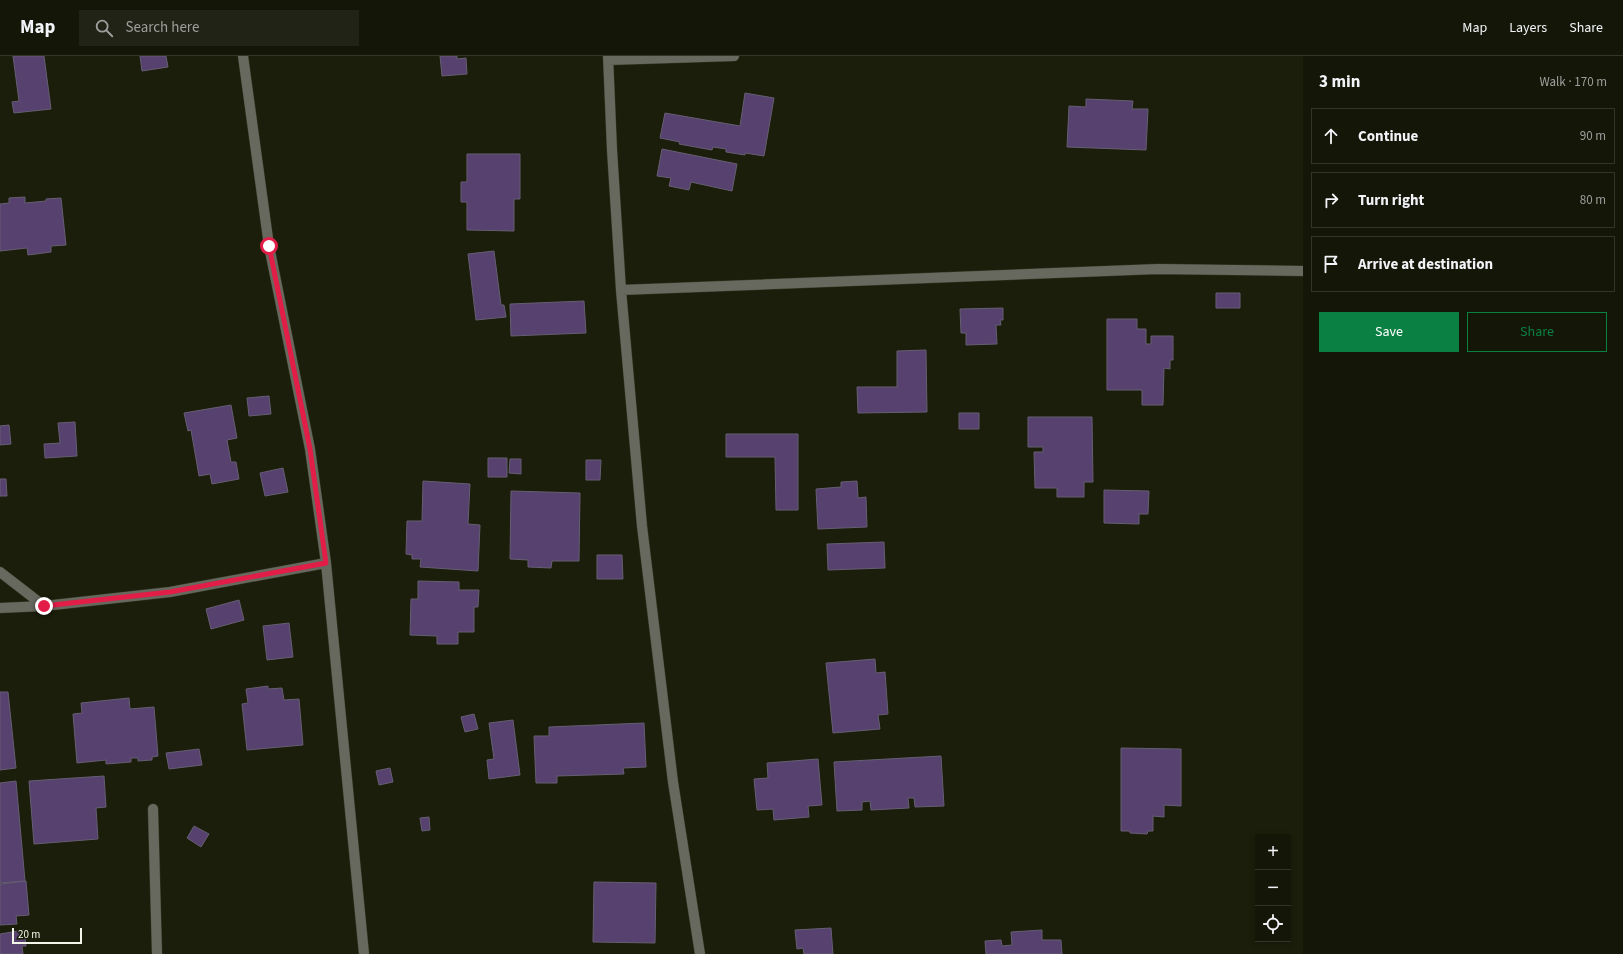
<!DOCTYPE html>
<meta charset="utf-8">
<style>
:root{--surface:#141608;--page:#212316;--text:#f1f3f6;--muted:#9d9f9c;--line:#333529;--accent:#0b8043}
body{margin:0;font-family:"Source Sans 3",sans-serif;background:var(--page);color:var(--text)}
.controls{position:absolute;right:12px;bottom:12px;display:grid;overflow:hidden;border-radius:0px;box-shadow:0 2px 6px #0003}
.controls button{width:36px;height:36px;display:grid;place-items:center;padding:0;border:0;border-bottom:1px solid var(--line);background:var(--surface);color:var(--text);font:20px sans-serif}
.scale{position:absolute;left:12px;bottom:10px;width:70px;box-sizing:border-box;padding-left:4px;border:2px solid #f2f5e8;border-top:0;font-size:11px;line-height:14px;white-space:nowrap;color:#f2f5e8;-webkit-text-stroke:3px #1b1e0a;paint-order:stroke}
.stop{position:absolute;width:12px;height:12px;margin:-9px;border:3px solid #e11d48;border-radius:50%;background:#fff}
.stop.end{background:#e11d48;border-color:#fff;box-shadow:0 1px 4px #0008}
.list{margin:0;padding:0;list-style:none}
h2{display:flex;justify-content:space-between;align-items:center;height:52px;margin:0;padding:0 16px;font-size:17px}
h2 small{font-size:13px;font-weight:400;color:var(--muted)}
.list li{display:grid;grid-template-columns:26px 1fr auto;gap:12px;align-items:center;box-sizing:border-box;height:56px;margin:0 8px 8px;padding:0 8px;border:1px solid var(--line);border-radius:0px}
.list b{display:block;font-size:15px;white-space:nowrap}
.list em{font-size:13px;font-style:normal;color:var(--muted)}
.actions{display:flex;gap:8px;padding:12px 16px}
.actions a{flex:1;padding:9px 0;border:1px solid var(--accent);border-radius:0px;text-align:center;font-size:14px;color:var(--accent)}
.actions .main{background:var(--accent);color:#fff}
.icon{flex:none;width:22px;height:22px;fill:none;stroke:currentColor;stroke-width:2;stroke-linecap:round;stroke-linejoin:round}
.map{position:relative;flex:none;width:1303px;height:898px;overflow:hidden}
header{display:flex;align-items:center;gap:24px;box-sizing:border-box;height:56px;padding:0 20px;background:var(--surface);border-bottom:1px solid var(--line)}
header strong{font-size:19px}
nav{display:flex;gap:22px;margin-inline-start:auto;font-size:14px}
.search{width:280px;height:36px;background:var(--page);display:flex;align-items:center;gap:10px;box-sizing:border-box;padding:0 14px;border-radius:0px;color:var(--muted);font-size:15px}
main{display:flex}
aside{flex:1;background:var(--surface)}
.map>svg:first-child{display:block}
.building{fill:#56416f;stroke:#665e72}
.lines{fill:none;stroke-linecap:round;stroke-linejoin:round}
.minor-casing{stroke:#353825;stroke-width:11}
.minor{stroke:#67685e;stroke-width:10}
.route{stroke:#e11d48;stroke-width:5}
</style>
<header>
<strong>Map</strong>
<div class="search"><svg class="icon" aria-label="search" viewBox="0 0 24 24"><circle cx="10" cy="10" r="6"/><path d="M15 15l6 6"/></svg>Search here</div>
<nav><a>Map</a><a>Layers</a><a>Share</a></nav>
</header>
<main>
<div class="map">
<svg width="1303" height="898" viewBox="0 0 1303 898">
<rect width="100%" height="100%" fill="#1b1e0a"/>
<!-- building -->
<path class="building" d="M13,0H44L51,53L14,57L12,46L19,45Z
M140,0H166L168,11L142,15Z
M440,0H457V3L466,2L467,18L442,20Z
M745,37L774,42L764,100L745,97V99L726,96V93L713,91L712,94L679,88L680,86L660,82L665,57L740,70Z
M1086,43L1133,45L1132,53H1148L1146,94L1067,91L1069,50L1086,51Z
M662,93L737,108L732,135L691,126L689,134L669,130L671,122L657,120Z
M467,98H520V143H514V175L467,174V146H461V126H467Z
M25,141V147L46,145V143L61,142L66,189L51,190V196L28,199L27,192L0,195V148L9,147V142Z
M494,195L501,249H504L506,261L476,264L468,198Z
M1216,237H1240V252H1216Z
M584,245L586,277L511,280L510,248Z
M1003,252V264H1000L1001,269H996L997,288L966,289V277H961L960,253Z
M1107,263H1137V273H1146V288H1151V280H1173V304H1170V313L1164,312L1163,349H1142V334H1107Z
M926,294L927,356L858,357L857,331H897V295Z
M269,340L271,358L249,360L247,342Z
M231,349L237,382L227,384L231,406H236L239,423L212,428L210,418L199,420L191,374L188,375L184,357Z
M959,357H979V373H959Z
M1028,361H1092L1093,426H1084V441H1057V432H1035L1034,396H1043V391H1028Z
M75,366L77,400L45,402L44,388L60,387L58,367Z
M9,369L11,388L0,389V370Z
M726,378H798V454H776L775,401H726Z
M488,402H507V421H488Z
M510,403H521V418L509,417Z
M586,404H601L600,424H586Z
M283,412L288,436L265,440L260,417Z
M0,423H6L7,440H0Z
M423,425L470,428L468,468L480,469L478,515L420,511L421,503H412V499L406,498L407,465H422Z
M857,425L858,442L866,441L867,471L818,473L816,433L841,431V426Z
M1104,434L1149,435L1148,458H1139V468L1104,467Z
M511,435L580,437L579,505H552L551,512L528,511V504L510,503Z
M884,486L885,512L828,514L827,488Z
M597,499H622L623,523H597Z
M418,525L459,526V534H479L478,551H474V576H458V588H437V580L410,579L411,543H418Z
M239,544L244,564L211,573L206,553Z
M289,567L293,601L267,604L263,570Z
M875,603L876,617L885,616L888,658L878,659L880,673L833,677L826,607Z
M268,630V633L282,632L284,644L299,643L303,689L247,694L242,648L248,647L246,633Z
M0,636H8L16,712L0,714Z
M129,642L130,653L154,651L158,700L152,701V704L138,705V702H131V706L106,708V704L77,707L73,658L82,657L81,647Z
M474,658L478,673L465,676L461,661Z
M513,664L520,719L489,723L487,704L494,703L489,667Z
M644,667L646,711L623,712L624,718L557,720V727H536L534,680H549V671Z
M1121,692L1181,693V750L1164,749V761L1153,760V775H1148L1147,778L1130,777V775H1121Z
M199,693L202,709L169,713L166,697Z
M941,700L944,750L915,751L914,742H908L909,752L871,754L870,745L862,746V754L837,755L834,706Z
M818,703L822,749L808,750L809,761L774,764L773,753L757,754L754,723L768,722L767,707Z
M390,712L393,726L379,729L376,715Z
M104,720L106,751L96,752L98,783L34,788L29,725Z
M16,725L25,825L0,827V727Z
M429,761L430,774L422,775L420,762Z
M194,770L209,778L201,791L187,782Z
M26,825L29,859L16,860L17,868L0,869V828Z
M594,826L656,827L655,887L593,886Z
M831,872L833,898H804L803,892L797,893L795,874Z
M24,874L26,890H22L23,898H0V878Z
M1042,874V884H1061L1062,898H986L985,885L1001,884L1002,890L1012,889L1011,876Z"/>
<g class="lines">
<!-- minor casing -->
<g class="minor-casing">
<path id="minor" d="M243,0L269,190L310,393L326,507L364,898
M608,0L612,94L621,234L642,470L673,726L700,898
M609,4L734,0
M621,234L1158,213L1303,215
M0,516L44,550L170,536L326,507
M0,552L44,550
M153,753L157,898"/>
</g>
<!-- minor -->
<use href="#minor" class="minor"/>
</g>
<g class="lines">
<!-- route -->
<path class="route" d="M44,550L170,536L326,507L310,393L269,190"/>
</g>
</svg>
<div class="controls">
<button>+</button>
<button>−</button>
<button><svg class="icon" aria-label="locate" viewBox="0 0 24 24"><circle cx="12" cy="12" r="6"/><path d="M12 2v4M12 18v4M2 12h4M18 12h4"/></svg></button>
</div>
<div class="scale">20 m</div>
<div class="stop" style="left:269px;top:190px"></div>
<div class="stop end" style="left:44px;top:550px"></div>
</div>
<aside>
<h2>3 min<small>Walk · 170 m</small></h2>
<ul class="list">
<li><svg class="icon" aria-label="ahead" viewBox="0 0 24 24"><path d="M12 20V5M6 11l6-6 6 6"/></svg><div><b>Continue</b></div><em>90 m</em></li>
<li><svg class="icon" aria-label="right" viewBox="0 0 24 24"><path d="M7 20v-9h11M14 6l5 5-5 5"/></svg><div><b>Turn right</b></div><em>80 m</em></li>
<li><svg class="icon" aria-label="arrive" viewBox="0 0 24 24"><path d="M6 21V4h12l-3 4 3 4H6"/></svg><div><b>Arrive at destination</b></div></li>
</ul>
<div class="actions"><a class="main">Save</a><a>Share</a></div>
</aside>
</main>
